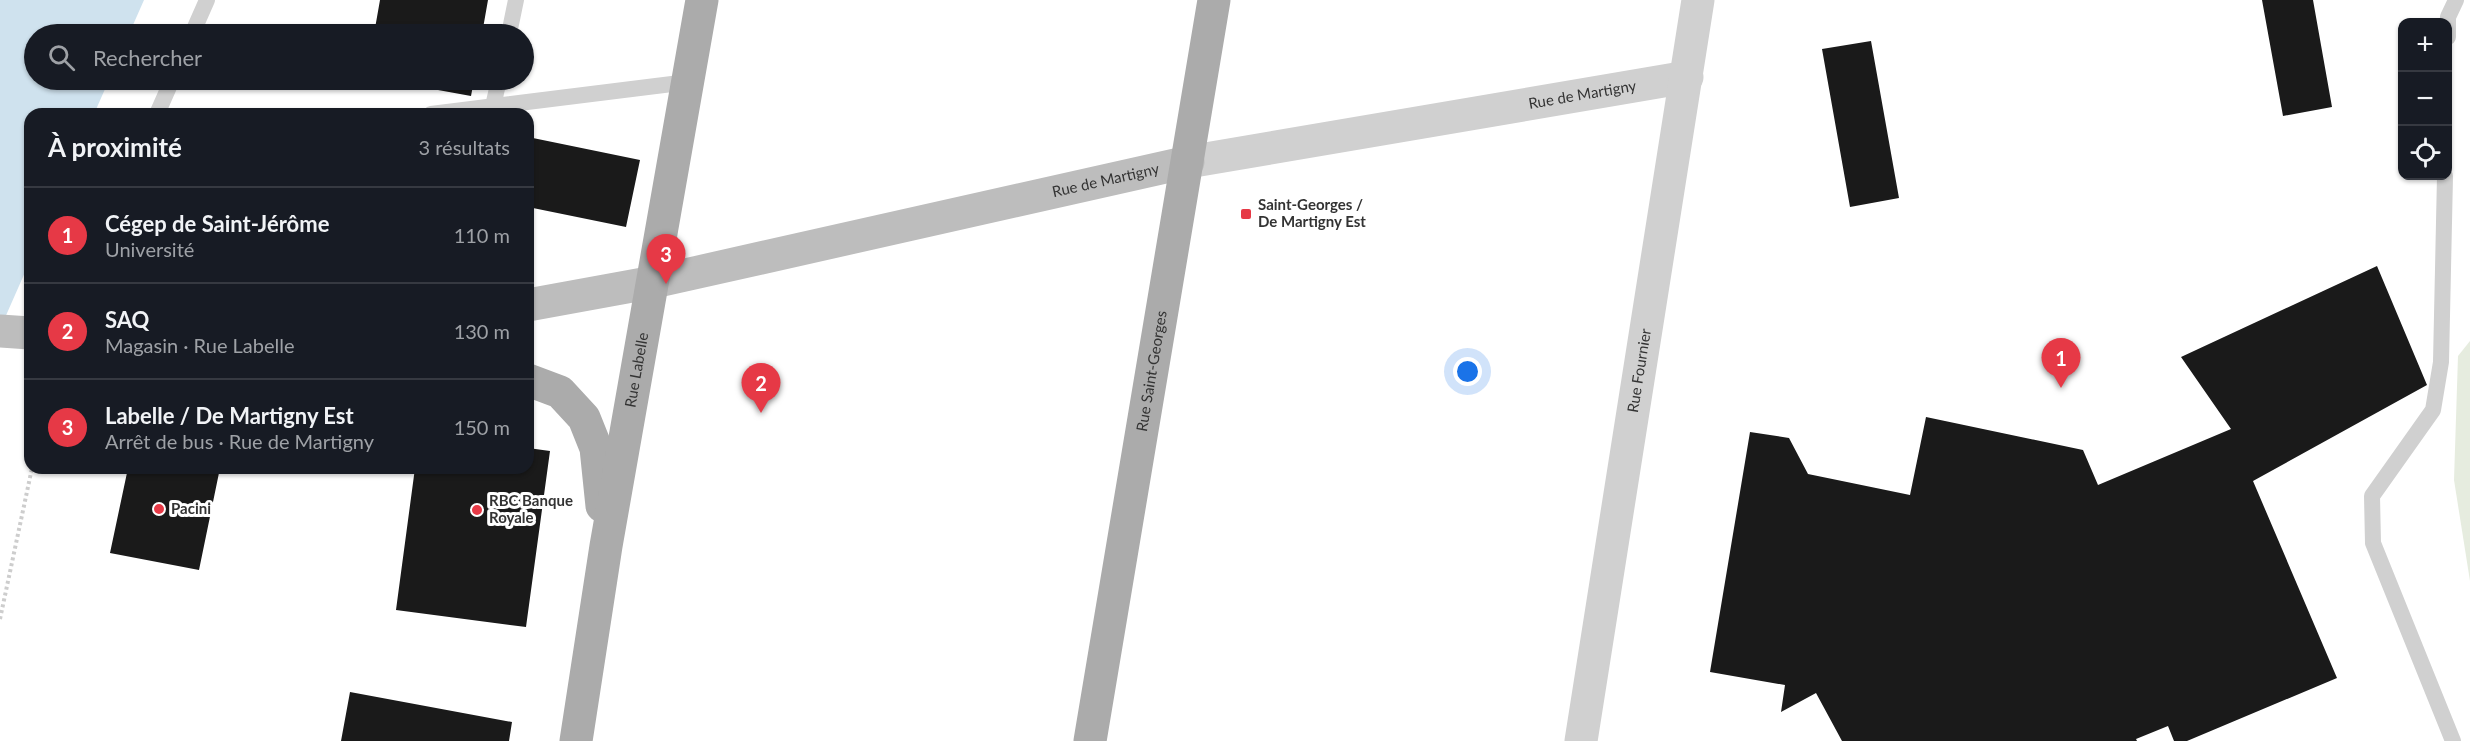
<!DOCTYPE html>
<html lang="fr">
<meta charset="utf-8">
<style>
:root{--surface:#171b24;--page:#20242c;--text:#f1f3f6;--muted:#9ea1a6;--line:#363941;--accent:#e63946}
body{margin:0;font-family:Lato,sans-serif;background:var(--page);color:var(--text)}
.controls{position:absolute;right:18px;top:18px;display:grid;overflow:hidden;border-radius:12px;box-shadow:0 2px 4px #0004}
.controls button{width:54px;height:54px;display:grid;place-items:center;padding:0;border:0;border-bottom:2px solid var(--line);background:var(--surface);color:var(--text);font:30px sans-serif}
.you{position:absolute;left:1468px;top:372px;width:21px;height:21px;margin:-15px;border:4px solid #fff;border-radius:50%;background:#1a73e8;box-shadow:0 0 0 9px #1a73e833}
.badge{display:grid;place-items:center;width:39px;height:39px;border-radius:50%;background:var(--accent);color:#fff;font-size:20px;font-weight:700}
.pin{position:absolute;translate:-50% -50px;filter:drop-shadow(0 2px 3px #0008)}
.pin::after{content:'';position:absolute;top:32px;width:21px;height:18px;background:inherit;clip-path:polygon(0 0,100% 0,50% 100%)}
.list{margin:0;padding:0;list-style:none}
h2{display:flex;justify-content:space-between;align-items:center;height:78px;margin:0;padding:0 24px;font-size:26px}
h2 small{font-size:20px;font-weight:400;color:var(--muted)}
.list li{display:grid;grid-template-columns:39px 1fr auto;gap:18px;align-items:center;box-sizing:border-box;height:96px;padding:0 24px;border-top:2px solid var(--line)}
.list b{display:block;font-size:22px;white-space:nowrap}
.list p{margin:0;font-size:20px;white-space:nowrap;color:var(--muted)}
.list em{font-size:20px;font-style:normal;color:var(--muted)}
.icon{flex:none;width:33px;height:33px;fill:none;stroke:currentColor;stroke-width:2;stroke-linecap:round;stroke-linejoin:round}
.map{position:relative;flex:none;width:2470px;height:741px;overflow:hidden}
.search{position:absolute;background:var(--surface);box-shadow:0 2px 4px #0004;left:24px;top:24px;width:510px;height:66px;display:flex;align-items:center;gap:15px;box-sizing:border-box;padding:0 21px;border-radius:33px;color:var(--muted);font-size:22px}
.panel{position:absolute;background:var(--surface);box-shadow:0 2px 4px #0004;left:24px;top:108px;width:510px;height:366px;border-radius:18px}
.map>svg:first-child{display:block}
.green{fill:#e6ecdf}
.water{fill:#cfe2ee}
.building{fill:#1a1a1a}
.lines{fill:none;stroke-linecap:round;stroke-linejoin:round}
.path{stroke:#cdcdcd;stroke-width:4;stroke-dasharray:3 3;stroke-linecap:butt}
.service{stroke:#d0d0d0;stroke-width:16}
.minor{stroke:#d0d0d0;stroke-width:33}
.secondary{stroke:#bdbdbd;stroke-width:33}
.primary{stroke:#ababab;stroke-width:33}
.poi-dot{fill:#e63946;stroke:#fff;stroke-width:2}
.labels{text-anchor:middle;stroke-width:6;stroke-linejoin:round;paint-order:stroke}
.street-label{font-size:15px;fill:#333;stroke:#fff}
.poi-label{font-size:15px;font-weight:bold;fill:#333;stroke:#fff;text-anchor:start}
</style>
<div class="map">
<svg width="2470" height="741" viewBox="0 0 2470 741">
<rect width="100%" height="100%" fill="#fff"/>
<!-- green -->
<path class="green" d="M2470,341V581L2454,480L2458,356Z"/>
<!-- water -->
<path class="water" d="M0,0H144L129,34H34V80H109L94,114H30V261L0,329Z"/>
<!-- building -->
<path class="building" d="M380,0H488L482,34H374Z
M2262,0H2313L2332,107L2283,116Z
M1871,41L1899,198L1850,207L1822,49Z
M383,80H474L471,96Z
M528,137L640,160L626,227L528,207Z
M2377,266L2427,385L2253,481L2337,678L2187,741H2174L2168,726L2136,739L2137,741H1842L1816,693L1781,712L1785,685L1710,672L1750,432L1789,438L1808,474L1910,495L1926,417L2083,450L2098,485L2231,429L2181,357Z
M528,448L550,451L526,627L396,610L415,468H528Z
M128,468H220L199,570L110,553Z
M350,692L512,722L509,741H341Z"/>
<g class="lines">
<!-- path -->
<path class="path" d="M0,619L32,468"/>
<!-- service -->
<path class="service" d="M192,34L207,0
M509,34L516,0
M2448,37V17L2456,0
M493,106L499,80
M157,114L172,80
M431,114L688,82
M2445,176L2441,362L2433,410L2372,496L2373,543L2453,741"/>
<!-- minor -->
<g class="minor">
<path id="s1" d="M1188,162L1687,77"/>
<path id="s2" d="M1581,741L1698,0"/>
</g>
<!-- secondary -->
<g class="secondary">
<path id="s3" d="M528,305L654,282L1188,162"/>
<path d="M0,331L30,333"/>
</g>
<!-- primary -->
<g class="primary">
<path d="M528,380L560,392L584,418L596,448L602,506"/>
<path id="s4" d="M576,741L606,546L702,0"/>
<path id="s5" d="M1090,741L1214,0"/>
</g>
</g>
<!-- markers -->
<g class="poi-dot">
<rect x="1240" y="208" width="12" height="12" rx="3"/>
<circle cx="159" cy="509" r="6"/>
<circle cx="477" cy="510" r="6"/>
</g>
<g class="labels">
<!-- street labels -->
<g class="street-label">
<text dy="5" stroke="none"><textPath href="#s1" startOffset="400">Rue de Martigny</textPath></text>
<text dy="5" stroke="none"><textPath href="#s3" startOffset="591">Rue de Martigny</textPath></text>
<text dy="5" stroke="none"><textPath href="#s4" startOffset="376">Rue Labelle</textPath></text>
<text dy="5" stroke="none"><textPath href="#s5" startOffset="375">Rue Saint-Georges</textPath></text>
<text dy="5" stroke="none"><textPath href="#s2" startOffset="375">Rue Fournier</textPath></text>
</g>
<!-- poi labels -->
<g class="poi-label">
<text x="1258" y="210">Saint-Georges /<tspan x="1258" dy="17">De Martigny Est</tspan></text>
<text x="489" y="506">RBC Banque<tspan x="489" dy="17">Royale</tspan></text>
<text x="171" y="514">Pacini</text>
</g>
</g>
</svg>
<div class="controls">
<button>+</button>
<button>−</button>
<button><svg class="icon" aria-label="locate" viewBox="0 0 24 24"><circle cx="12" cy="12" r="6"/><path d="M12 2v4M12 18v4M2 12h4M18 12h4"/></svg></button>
</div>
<div class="you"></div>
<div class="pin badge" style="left:2061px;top:388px">1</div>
<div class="pin badge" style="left:761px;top:413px">2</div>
<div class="pin badge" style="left:666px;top:284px">3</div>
<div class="search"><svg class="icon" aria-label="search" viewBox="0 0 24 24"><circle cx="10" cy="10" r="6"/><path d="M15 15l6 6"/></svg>Rechercher</div>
<section class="panel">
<h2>À proximité<small>3 résultats</small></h2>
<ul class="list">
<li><span class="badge">1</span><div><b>Cégep de Saint-Jérôme</b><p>Université</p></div><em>110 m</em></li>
<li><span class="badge">2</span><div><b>SAQ</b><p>Magasin · Rue Labelle</p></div><em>130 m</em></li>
<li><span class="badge">3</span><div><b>Labelle / De Martigny Est</b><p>Arrêt de bus · Rue de Martigny</p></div><em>150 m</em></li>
</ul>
</section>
</div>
